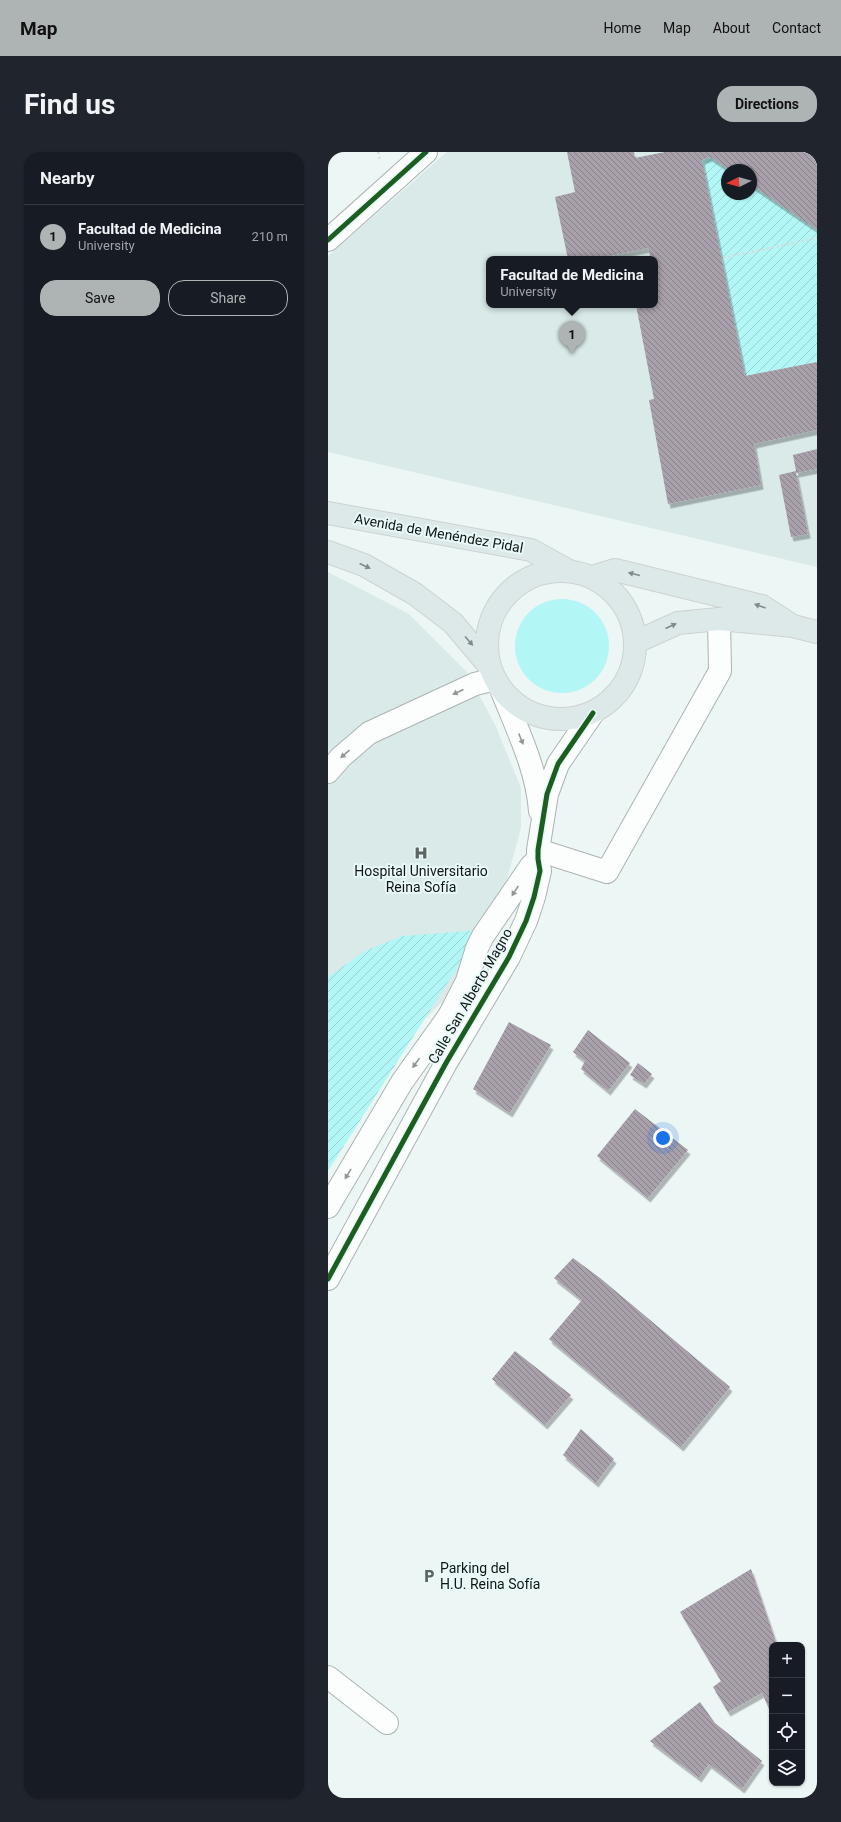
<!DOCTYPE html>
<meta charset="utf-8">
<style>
:root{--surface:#171b24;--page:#20242c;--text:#f1f3f6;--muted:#9ea1a6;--line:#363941;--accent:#aeb3b4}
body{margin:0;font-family:Roboto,sans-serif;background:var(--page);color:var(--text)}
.controls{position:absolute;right:12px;bottom:12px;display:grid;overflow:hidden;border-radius:8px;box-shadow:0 1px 3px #0004}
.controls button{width:36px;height:36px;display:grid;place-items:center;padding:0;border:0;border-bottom:1px solid var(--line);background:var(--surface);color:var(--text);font:20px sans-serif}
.compass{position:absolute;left:393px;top:12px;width:36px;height:36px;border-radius:50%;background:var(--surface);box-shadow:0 1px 3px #0004;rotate:265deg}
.you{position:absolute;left:335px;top:986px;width:14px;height:14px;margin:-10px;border:3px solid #fff;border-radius:50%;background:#1a73e8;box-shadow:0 0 0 6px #1a73e833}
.badge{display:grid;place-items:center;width:26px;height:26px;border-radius:50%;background:var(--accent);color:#111;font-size:13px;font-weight:700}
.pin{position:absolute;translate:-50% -33px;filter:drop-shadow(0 1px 2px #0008)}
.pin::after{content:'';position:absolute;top:21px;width:14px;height:12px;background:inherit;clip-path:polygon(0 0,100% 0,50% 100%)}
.popup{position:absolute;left:158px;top:104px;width:172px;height:52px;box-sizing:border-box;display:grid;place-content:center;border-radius:8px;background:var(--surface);filter:drop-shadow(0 1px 3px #0005);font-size:13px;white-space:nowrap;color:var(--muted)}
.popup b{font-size:15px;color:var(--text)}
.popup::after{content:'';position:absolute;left:50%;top:100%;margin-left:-8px;border:8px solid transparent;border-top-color:var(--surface)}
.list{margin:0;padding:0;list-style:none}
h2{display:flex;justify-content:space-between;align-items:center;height:52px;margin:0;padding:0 16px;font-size:17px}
h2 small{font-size:13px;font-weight:400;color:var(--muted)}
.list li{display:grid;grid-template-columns:26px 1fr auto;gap:12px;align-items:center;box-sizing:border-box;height:64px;padding:0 16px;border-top:1px solid var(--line)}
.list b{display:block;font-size:15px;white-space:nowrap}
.list p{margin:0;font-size:13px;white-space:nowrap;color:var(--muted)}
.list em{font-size:13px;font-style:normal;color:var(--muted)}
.actions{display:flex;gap:8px;padding:12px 16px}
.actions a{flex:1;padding:9px 0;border:1px solid var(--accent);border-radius:16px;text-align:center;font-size:14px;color:var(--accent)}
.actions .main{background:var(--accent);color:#111}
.icon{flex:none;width:22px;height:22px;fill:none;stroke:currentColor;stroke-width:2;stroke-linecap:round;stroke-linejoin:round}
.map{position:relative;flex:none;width:489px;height:1646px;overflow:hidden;border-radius:16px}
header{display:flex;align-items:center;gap:24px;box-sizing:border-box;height:56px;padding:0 20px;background:var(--accent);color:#111}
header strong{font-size:19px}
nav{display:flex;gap:22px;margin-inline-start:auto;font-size:14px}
.intro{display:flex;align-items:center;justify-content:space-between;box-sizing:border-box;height:96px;padding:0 24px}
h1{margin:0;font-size:28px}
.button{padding:10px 18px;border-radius:16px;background:var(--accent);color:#111;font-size:14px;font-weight:700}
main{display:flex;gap:24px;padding:0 24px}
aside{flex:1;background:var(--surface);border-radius:16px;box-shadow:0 1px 3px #0004}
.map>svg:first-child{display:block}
.built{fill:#d9eae9;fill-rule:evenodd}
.green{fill:#b2f6f6}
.garden{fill:url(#garden-furrows)}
.building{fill:url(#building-back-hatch);filter:url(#shadow)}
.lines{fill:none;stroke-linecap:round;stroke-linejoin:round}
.minor-casing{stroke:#acb3b2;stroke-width:24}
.major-casing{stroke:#cdd2d1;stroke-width:24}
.path{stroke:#d8dbda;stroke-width:2.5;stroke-dasharray:2 3;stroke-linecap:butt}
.minor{stroke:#fcfefd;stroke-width:22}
.major{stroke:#dde9e9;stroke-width:22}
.cycleway-casing{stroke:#e9f9f8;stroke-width:8}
.cycleway{stroke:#1b5e20;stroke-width:5}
.oneway{fill:#818a8a}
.oneway2{fill:#929595}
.labels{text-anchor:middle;stroke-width:4;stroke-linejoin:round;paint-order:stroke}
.street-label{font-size:14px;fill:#101515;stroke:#e9f9f8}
.poi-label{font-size:14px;fill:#101515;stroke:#e9f9f8}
</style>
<header>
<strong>Map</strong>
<nav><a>Home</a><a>Map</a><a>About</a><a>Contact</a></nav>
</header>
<div class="intro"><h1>Find us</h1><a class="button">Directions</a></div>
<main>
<aside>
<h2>Nearby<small></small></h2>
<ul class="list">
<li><span class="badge">1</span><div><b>Facultad de Medicina</b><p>University</p></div><em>210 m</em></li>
</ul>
<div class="actions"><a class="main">Save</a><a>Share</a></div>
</aside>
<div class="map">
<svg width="489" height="1646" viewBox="0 0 489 1646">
<defs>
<pattern id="garden-furrows" width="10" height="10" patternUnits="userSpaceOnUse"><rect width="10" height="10" fill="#b2f6f6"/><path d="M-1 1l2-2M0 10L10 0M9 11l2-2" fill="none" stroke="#98d2d2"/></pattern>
<pattern id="building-back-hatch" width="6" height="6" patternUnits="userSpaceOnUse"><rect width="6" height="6" fill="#a8a0aa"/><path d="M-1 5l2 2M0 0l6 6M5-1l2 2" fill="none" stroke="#878189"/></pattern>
<filter id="shadow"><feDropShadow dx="2.5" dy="4.5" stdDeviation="0" flood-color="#0004"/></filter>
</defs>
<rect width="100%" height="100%" fill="#ecf6f4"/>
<!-- built -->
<path class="built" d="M119,0H489V415L0,300V104ZM399,18H423V42H399ZM161,107H327V153H161Z
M0,420L81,462L139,520L168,575L193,636V676L179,727L115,849L67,897L0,1012Z"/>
<!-- green -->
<path class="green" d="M187 494a47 47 0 1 1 94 0a47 47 0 1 1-94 0Z"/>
<!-- garden -->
<path class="garden" d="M382,5L401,18H399V42H423V33L489,78V210L417,224L374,8Z
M153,778L0,1019V825L37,799L74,784Z"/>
<!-- building -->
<path class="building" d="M239,0H306L307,6L337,0H489V78L423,33V18H401L382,5L374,8L417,224L489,210V278L426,292L433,333L340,352L321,248L326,247L308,153H327V145L330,144L327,137V107H309L322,104L320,96L267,107H240L227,45L247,40Z
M489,297V317L468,321L480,382L463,385L451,323L468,319L465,303Z
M181,870L223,893L182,961L145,937Z
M260,878L302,911L280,939L253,917L257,909L245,900Z
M310,911L324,922L316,932L302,923Z
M307,957L360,998L320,1046L269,1004Z
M245,1106L272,1126L402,1235L353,1295L221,1187L254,1148L226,1126Z
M187,1199L243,1243L217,1273L164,1227Z
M253,1277L286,1307L268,1331L235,1303Z
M423,1417L449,1493H444V1558L442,1559L434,1541L400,1560L385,1535L393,1529L352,1460Z
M372,1550L387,1571L434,1609L414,1637L381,1612L371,1626L322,1589Z"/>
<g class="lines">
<!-- minor casing -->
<g class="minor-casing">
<path id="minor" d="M0,88L98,0
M173,537C189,577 209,617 212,659
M0,620L13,605L41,581L147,532L167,527
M210,698L279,720L392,519L391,467
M0,1055L74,930L121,864L139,829L149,796L155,784L203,714L210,707
M0,1127L118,911L181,805L198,769L206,745L212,719L210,707V698L219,642L230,612L265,561
M0,1525L59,1571"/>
</g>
<!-- major casing -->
<g class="major-casing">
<path id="major" d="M0,361L203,398L241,419
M0,400L36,413L87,442L125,471L162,515
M159 493a74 74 0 1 1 148 0a74 74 0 1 1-148 0Z
M264,425L287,418L434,454L465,474
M308,490L350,471L391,467L465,474L489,480"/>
</g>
<!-- path -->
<path class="path" d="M50,0L52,9
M395,106L489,86"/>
<!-- minor -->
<use href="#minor" class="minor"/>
<!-- major -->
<use href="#major" class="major"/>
<!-- cycleway casing -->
<g class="cycleway-casing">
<path id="cycleway" d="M0,88L98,0
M0,1127L118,911L181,805L198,769L206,745L212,719L210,707V698L219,642L230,612L265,561"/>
</g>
<!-- cycleway -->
<use href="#cycleway" class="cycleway"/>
</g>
<!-- one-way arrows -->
<defs><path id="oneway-solid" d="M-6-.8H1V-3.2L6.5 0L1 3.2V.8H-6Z"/></defs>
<g class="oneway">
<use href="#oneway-solid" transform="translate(37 414) rotate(25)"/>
<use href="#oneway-solid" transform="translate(306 422) rotate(-166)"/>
<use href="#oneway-solid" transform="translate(432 454) rotate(-160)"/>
<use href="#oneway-solid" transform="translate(343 474) rotate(-25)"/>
<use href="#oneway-solid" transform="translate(141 489) rotate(49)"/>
</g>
<g class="oneway2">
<use href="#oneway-solid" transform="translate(130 540) rotate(155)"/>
<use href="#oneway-solid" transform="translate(193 587) rotate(68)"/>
<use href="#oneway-solid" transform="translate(17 602) rotate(139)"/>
<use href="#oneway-solid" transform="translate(187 739) rotate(123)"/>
<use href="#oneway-solid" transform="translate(88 911) rotate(126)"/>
<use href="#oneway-solid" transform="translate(20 1022) rotate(121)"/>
</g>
<!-- icons -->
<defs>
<g id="hospital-bare" transform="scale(1.08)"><path d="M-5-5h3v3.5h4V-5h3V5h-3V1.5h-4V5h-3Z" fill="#5d6463" stroke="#e9f9f8" stroke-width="2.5" paint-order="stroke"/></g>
<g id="parking-bare" transform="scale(1.08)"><path d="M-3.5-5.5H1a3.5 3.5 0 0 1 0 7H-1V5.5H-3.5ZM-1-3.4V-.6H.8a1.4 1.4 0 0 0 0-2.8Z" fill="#5d6463" stroke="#e9f9f8" stroke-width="2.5" paint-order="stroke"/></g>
</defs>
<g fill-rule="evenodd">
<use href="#hospital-bare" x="93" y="701"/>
<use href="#parking-bare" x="101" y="1424"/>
</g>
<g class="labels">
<!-- street labels -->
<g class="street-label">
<text transform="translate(111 381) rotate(10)" y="5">Avenida de Menéndez Pidal</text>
<text transform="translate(142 844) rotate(-60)" y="5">Calle San Alberto Magno</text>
</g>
<!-- poi labels -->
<g class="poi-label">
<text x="93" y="724">Hospital Universitario<tspan x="93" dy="16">Reina Sofía</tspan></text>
<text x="112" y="1421" text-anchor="start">Parking del<tspan x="112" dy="16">H.U. Reina Sofía</tspan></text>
</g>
</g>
</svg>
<div class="controls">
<button>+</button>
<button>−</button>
<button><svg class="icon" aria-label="locate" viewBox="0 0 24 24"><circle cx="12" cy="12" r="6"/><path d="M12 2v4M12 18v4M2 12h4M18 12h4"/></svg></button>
<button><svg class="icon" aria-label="layers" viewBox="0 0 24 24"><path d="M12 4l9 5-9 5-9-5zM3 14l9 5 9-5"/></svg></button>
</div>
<svg class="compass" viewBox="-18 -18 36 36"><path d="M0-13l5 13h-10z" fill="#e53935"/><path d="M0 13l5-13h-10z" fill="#9ea1a6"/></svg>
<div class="you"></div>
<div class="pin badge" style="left:244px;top:202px">1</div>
<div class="popup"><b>Facultad de Medicina</b>University</div>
</div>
</main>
